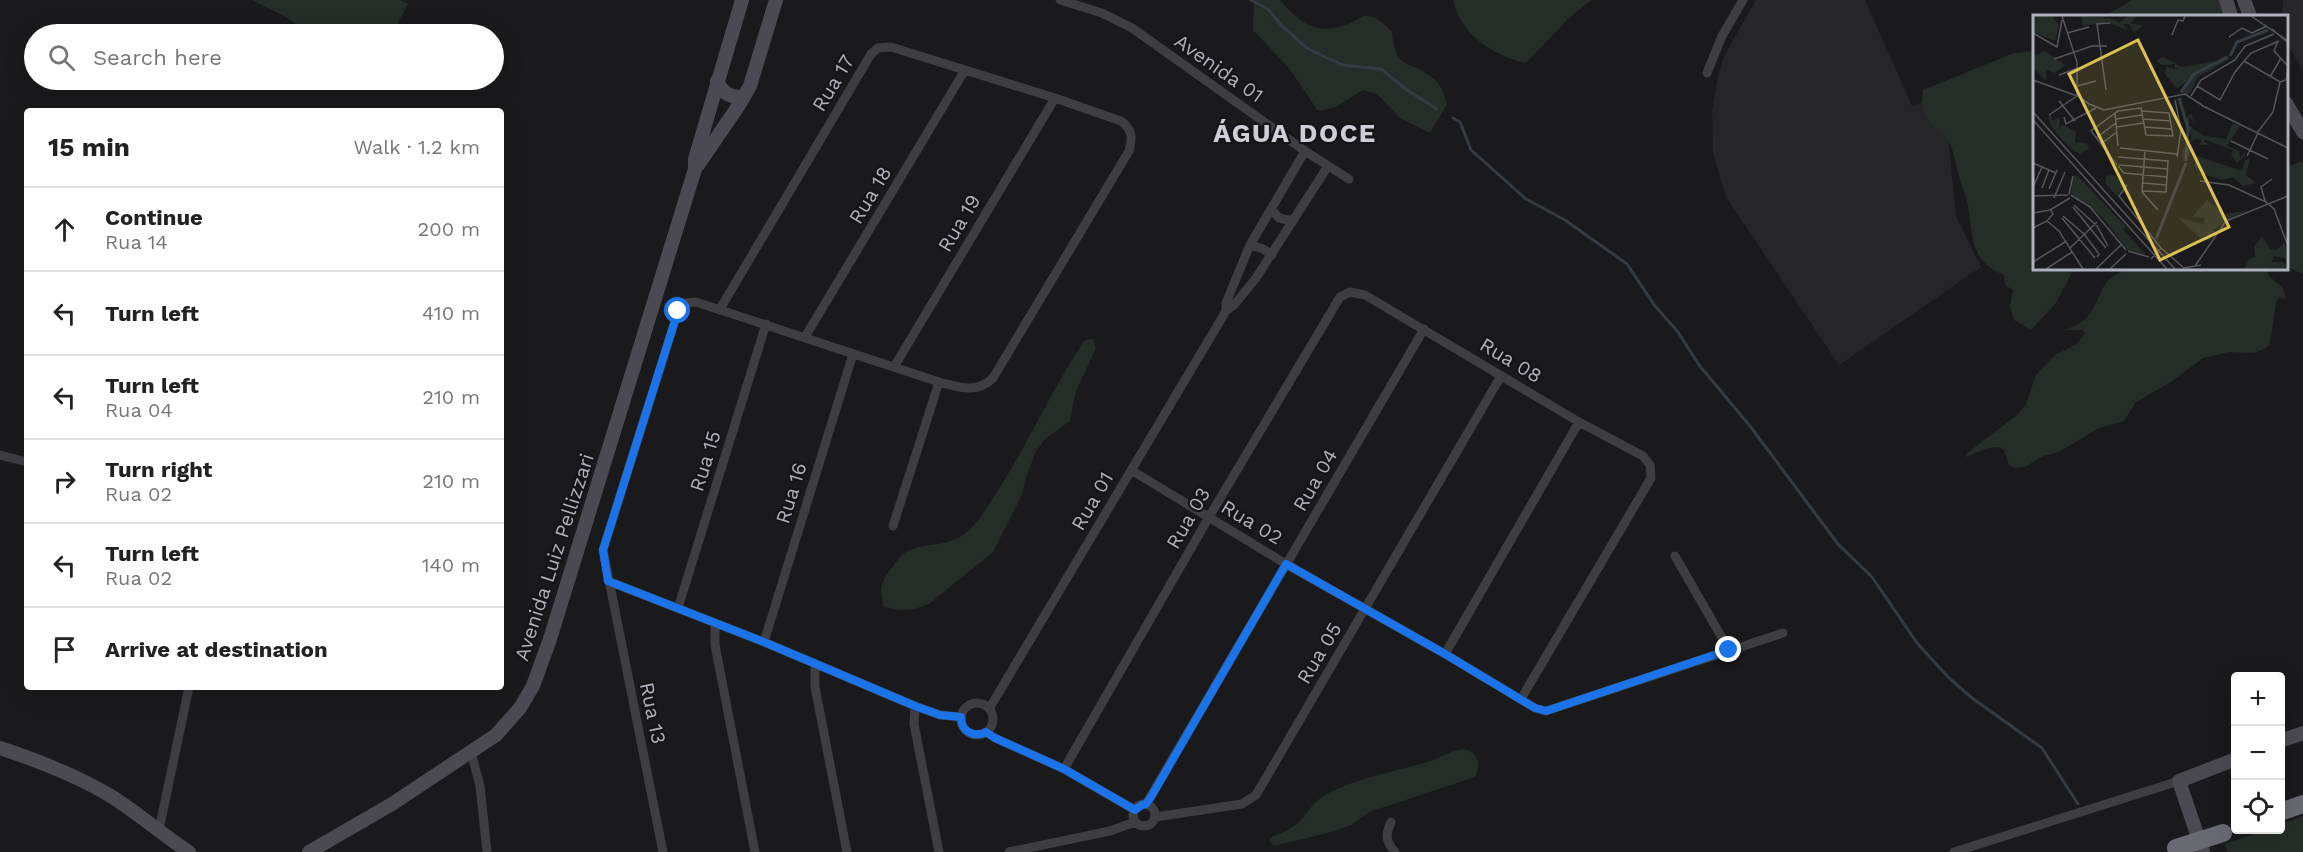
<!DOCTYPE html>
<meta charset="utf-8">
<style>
:root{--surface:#fff;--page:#f2f2f2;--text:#222;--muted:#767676;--line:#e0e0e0}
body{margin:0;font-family:"Work Sans",sans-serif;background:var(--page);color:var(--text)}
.controls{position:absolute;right:18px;bottom:18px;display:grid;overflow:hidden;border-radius:6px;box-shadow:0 6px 24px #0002}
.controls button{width:54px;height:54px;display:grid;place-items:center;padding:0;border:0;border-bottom:2px solid var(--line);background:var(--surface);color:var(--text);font:30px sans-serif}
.stop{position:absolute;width:18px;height:18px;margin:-14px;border:4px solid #1a73e8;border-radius:50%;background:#fff}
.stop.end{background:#1a73e8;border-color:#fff;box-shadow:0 2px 6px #0008}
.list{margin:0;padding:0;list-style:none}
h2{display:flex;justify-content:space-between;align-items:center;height:78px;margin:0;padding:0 24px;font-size:26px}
h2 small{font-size:20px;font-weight:400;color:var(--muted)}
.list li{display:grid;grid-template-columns:39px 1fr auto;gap:18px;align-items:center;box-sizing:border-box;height:84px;padding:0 24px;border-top:2px solid var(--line)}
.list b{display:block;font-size:22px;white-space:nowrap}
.list p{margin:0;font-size:20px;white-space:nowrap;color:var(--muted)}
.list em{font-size:20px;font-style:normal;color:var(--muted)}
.icon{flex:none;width:33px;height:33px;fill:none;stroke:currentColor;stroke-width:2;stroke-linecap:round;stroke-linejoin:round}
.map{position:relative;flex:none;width:2303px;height:852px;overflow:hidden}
.search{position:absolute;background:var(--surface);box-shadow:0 6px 24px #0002;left:24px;top:24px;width:480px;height:66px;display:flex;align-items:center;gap:15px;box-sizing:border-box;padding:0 21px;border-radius:33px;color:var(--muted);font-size:22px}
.panel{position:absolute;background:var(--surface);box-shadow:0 6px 24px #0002;left:24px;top:108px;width:480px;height:582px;border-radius:6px}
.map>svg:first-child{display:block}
.built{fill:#262628}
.green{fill:#262d28}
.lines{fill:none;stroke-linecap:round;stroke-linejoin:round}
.stream{stroke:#353b43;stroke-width:3}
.minor{stroke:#3d3d42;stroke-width:9}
.secondary{stroke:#4a4a50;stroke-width:14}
.motorway{stroke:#686971;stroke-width:18}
.motorway-bridge{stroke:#686971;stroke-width:18}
.route{stroke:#1a73e8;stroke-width:8}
.labels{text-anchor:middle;stroke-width:4.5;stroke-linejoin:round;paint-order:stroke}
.street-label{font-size:20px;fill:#aeb0ba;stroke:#151517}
.district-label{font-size:26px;font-weight:bold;letter-spacing:1.5px;fill:#cecfd6;stroke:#151517}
.inset-river{fill:none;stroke:#353b43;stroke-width:3}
.inset-road{fill:none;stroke:#55565b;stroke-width:1.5}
.view{fill:#dcc151;fill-opacity:0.15;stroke:#dcc151;stroke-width:3}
.inset-edge{fill:none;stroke:#aeb0ba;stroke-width:3}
</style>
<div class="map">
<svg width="2303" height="852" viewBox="0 0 2303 852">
<rect width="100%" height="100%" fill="#1a1a1c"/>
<!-- built -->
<path class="built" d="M1756,0H1865L1912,106L1944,94L1956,216L1981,267L1839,365L1726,197L1713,153L1712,110L1719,72L1725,54Z
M2283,0H2303V71L2287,43L2286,16H2282Z"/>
<!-- green -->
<path class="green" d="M252,0H400L408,4L392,34H301C295,16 268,10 252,0Z
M1254,0H1280C1301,24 1316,36 1348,24C1354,22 1360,17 1365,16C1377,15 1385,25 1392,32C1395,72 1411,59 1434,79C1442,86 1444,94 1447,104L1430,133L1400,118L1377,94L1363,90L1336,107L1318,111L1289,68L1253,30Z
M1453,0H1591L1569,18L1526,63C1502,58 1475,43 1462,22C1458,16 1455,7 1453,0Z
M2132,0H2224L2229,16H2105Z
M2034,51V268L2074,269L2056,303L2031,330L2014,320L2010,307L2013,290L2005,285L2004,275C1966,260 1974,229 1966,197C1964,190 1961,183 1959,176C1956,167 1955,157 1952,149C1944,125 1917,128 1923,90L2014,53Z
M2300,162L2303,163V274L2286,267L2287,167Z
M2131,268L2269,269L2268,275L2282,287L2286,297L2284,299L2279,298L2276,302L2270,343L2266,348L2254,353L2229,352L2203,358L2171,382L2136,402L2124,421L2099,428L2059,452L2043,456L2025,467L2015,468L2009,465L2004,450L1999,447L1989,448L1966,457V454L2017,415L2026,404L2036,375L2055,355L2077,344L2085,333L2083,330H2066L2059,333C2069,327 2080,326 2088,316C2106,292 2096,280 2131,268Z
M1093,339L1096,348L1076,391L1070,421L1045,439L1036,451L1025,480L1022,495L993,552L929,604L914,609L899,610L884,607C879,591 880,582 891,569C895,564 900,556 906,552C925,541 947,549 967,532C982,519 991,500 1002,484C1031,437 1054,386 1085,340Z
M1464,749C1478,752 1481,764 1475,777L1369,812L1351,825L1331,832L1274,846L1269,841L1272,837C1282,833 1292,829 1300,821C1307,813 1313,803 1322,797C1354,777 1398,772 1433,760C1444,756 1453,750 1464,749Z
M2303,816V852H2227L2225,844L2266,830H2280L2281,824Z"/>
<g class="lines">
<!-- stream -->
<path class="stream" d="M1251,0L1268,9L1282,26L1307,48L1342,65L1381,69L1407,90L1437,109
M1453,118L1460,122L1471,150L1526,199L1565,220L1627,264L1655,306L1678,332L1699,365L1750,426L1838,544L1872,577L1917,643L1949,678L1972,698L2042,748L2078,804"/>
<!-- minor -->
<path class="minor" d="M1060,0L1102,13L1132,28L1305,151L1349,179
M1707,73L1722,36L1743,0
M1271,209L1279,218L1293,221
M1250,245L1263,249L1272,255
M1226,311V303L1250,245L1305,151
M805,337L965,70
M894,367L1055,98
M0,455L27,462
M1131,470L1286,564L1445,654L1535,708L1546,711L1783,633
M893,526L939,382
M1675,556L1729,650
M608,581L764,642L915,706L940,715L961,717
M678,608L766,324
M715,623V645L755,852
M764,642L853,354
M1445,654L1579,422
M815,665V687L847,852
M961 719a16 16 0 1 1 32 0a16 16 0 1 1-32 0Z
M915,706L914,724L939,852
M989,709L1226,311L1234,305L1256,278L1328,166
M986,732L995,738L1064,769L1135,810
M471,752L480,786L487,852
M1064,769L1209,517L1340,297L1350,292L1365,295L1579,422L1643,456L1650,465L1651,478L1521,699
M1133 815a11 11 0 1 1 22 0a11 11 0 1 1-22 0Z
M1146,804L1424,329
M1155,817L1242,804L1256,795L1501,376
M1391,822C1385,835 1386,842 1395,852
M159,830L189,687
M663,852L603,550L678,311L686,303L696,302L939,382C959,387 977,394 993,378L1129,151C1133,137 1132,129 1121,121L1055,98L891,47L878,48L871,54L720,309
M1009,852L1110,831L1135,822
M1954,852L2179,781"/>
<!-- secondary -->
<path class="secondary" d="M2226,0L2231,16
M2244,0L2250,16
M717,81C722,93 731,99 744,96
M2286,103L2303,132
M698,165L739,105L750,86L776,0
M2280,741L2303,733
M0,748C39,761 79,776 114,798C140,815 163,835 189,852
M309,852L392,804L496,735L520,708L533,686L550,639L695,169V159L742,0
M2203,852L2179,781L2236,759"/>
<!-- motorway -->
<path class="motorway" d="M2280,812L2303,804"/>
<!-- motorway-bridge -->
<path class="motorway-bridge" d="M2176,848L2223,833"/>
</g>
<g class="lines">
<!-- route -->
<path class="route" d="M678,311L603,550L608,581L764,642L915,706L940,715L961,717C961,731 973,738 986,732L995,738L1064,769L1135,810L1142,805L1146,804L1151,797L1286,564L1445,654L1535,708L1546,711L1729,650"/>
</g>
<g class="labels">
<!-- street labels -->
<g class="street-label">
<text transform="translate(1219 68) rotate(35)" y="7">Avenida 01</text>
<text transform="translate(833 83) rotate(-59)" y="7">Rua 17</text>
<text transform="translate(870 195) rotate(-59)" y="7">Rua 18</text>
<text transform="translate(959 223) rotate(-59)" y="7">Rua 19</text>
<text transform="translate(1511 360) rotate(31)" y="7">Rua 08</text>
<text transform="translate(705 461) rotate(-73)" y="7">Rua 15</text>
<text transform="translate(1315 480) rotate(-60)" y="7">Rua 04</text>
<text transform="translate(791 493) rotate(-73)" y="7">Rua 16</text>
<text transform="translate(1092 501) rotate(-60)" y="7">Rua 01</text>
<text transform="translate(1188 518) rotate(-60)" y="7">Rua 03</text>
<text transform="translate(1252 522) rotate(31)" y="7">Rua 02</text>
<text transform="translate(554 557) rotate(-72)" y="7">Avenida Luiz Pellizzari</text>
<text transform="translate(1319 653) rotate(-59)" y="7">Rua 05</text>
<text transform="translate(653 713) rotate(78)" y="7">Rua 13</text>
</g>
<!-- district labels -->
<g class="district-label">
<text x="1295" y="142">ÁGUA DOCE</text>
</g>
</g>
<!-- overview -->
<g transform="translate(2033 15)">
<rect width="255" height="255" fill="#1a1a1c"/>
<path d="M0,1H19L26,10L22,26L0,17ZM48,1L81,4L86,8L94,1H105L97,8L110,11L101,17L96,9H90L94,15L74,7L50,11ZM12,36L32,50L22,58L13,54V66L0,52V41ZM194,40L196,44L165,62L157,78H146L154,66L144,73L131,58L134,52L142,54V49L129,50L123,45L130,42L149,52L183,46ZM158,98L161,108L156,101V111L172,121L193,124L200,108L207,111L194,131L206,136L207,143L212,137V141L204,148L198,140L200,135L173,125L170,126L177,130H166L169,126L164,123L157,128L158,138L151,146L149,136L159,121L153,113L154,103ZM18,99L19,106L27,102L26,113L29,109L43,117L42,127L54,128L56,134L46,139L32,128L18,111L15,102ZM164,141L209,156L212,145L217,143L213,160L223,168L210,171L200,162L189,165L171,159L161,151ZM81,160L91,171L84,181L72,168L73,161ZM41,161H45L93,212L90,215L113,240L94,234L69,202L38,178ZM174,185L192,199L213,196L180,215L183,218L175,228L174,220L167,223L146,203L171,209L172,203L159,202ZM229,221L237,234L243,235L252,228L254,244L241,241L238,247H250L255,253L211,254L216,244L222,242L221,232Z" fill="#262d28"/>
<path class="inset-river" d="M197,41L204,27L235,15M148,77L161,59L195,42M146,83L155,113L153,146M123,224L153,148"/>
<path class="inset-road" d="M29,1L44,47V80L56,89L71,95L152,79L169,90M218,1L255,26M239,14L254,27M0,18L24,32L29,5M34,18L56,12M139,20L145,5L150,6L152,1M196,22L209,13L219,18L234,11M245,26L241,36L255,51M21,44L59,31H74M211,46L247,67L253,65L255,55M26,60L45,53M237,62L248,43M0,65L44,81M44,71L63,66M164,71L187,85L202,57L218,38L246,26M73,75L64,9L77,8M158,81L168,65L202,45L212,31L241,19M142,85L148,115L144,142M26,86L42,106M168,90L255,133M0,97L142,254M82,98L85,131M16,100L44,81M31,102L33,109L63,93M83,104L109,100M110,104L138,106M0,105L134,254M84,112L110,108M111,112L139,114M224,118L240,97L247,67M63,123L83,108M198,126L235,144M68,129L84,117M87,133L144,139M112,135L109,177L125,195M214,141L225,118M85,142L135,146L133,177L109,176M0,148L23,158M84,150L58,116L85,96L108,93L113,120L140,121L136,98L109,96M86,150L135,154M85,151L91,158L134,162M167,166L196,170L233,187L241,194L255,231M110,168L134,170M1,170L9,152M94,170L86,181L128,233M9,173L16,155M16,174L24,155M36,179L40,161M38,180L57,192L93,235M0,181L35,180M21,183L32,157M232,186L228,172L239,164M41,190L64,211L75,231M40,192L73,233M0,198L17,195L37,183M30,201L51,219L66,239L64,242M29,203L62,243M14,206L26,216L50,254M0,213L14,206L20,199L18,195M37,233L64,207M95,236L116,242M118,244L128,233L151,253L168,250M0,247L32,227M162,251L193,206L255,181M13,254L39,237M63,254L88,230M77,254L93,239"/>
<path class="view" d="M105,25L196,212L127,245L36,59Z"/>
<rect width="255" height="255" class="inset-edge"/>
</g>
</svg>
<div class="controls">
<button>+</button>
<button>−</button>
<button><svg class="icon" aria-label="locate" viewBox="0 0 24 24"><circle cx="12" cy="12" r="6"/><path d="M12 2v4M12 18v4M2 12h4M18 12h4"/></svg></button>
</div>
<div class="stop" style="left:678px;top:311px"></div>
<div class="stop end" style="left:1729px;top:650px"></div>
<div class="search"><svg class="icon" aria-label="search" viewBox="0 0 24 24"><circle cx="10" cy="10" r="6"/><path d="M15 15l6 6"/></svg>Search here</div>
<section class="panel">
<h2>15 min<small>Walk · 1.2 km</small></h2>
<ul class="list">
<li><svg class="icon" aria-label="ahead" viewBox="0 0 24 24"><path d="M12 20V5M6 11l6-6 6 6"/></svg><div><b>Continue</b><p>Rua 14</p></div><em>200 m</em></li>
<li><svg class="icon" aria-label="left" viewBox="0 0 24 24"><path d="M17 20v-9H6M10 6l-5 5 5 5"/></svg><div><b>Turn left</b></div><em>410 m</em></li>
<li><svg class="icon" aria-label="left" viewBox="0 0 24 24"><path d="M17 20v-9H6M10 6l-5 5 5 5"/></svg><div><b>Turn left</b><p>Rua 04</p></div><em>210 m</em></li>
<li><svg class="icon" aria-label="right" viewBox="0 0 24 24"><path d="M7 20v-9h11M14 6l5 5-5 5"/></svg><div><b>Turn right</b><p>Rua 02</p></div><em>210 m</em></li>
<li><svg class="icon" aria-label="left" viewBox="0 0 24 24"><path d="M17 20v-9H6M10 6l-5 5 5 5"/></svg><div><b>Turn left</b><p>Rua 02</p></div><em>140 m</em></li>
<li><svg class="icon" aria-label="arrive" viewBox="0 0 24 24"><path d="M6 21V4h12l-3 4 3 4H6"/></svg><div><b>Arrive at destination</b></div></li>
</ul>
</section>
</div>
